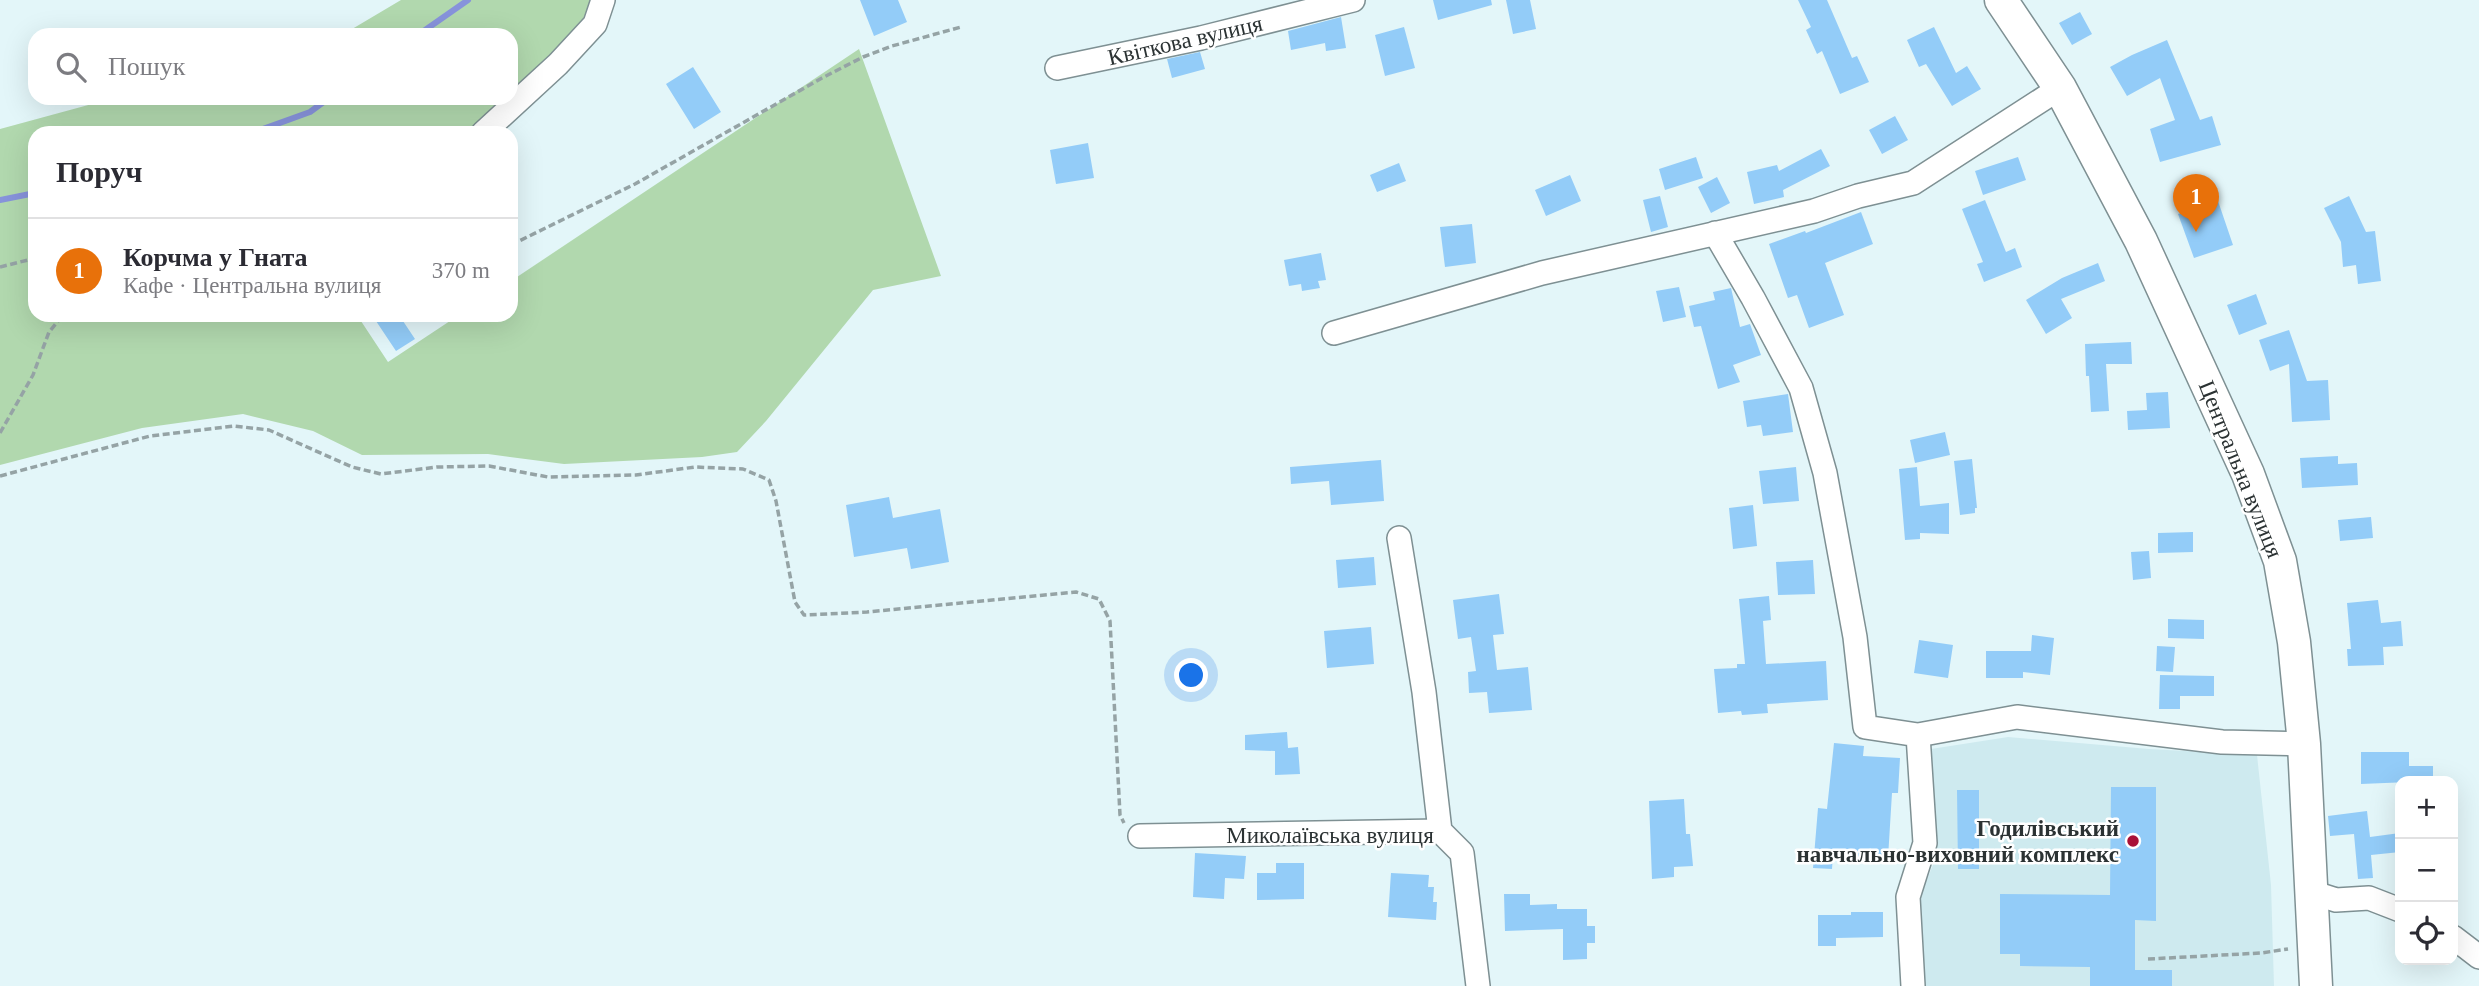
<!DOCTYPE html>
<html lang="uk">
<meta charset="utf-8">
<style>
:root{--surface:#fff;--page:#f2f2f3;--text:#2b2b33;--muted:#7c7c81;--line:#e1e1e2;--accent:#111827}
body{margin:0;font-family:"Times New Roman",serif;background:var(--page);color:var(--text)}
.controls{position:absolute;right:21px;bottom:21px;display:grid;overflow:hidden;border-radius:14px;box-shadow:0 7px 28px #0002}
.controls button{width:63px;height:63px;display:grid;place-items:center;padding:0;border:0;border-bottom:2px solid var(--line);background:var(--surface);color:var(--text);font:35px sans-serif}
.you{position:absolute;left:1192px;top:676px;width:24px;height:24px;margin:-18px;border:5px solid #fff;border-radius:50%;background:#1a73e8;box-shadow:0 0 0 10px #1a73e833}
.badge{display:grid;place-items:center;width:46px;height:46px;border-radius:50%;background:var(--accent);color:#fff;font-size:23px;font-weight:700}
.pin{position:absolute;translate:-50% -58px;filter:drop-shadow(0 2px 4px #0008)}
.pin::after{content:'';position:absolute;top:37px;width:24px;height:21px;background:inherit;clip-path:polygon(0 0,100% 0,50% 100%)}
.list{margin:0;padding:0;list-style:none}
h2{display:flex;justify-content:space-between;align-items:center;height:91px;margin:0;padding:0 28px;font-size:30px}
h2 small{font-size:23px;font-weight:400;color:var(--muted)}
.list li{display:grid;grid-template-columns:46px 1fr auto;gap:21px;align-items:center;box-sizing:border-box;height:105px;padding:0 28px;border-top:2px solid var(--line)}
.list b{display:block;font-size:26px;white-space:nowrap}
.list p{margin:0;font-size:23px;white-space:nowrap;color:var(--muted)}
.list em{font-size:23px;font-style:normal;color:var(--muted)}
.icon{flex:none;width:38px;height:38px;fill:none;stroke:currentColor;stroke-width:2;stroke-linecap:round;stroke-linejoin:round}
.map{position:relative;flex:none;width:2479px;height:986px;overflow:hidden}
.search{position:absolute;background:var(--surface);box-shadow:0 7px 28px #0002;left:28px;top:28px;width:490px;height:77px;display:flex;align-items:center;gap:18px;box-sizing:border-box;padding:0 24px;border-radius:21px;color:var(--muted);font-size:26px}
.panel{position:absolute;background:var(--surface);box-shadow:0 7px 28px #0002;left:28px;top:126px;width:490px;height:196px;border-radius:21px}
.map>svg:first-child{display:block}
.built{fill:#ceeaef}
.green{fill:#b1d8ae}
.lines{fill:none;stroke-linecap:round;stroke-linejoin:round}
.stream{stroke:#8793db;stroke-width:6}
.building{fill:#93ccf8}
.minor-casing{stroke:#7e9093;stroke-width:26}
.secondary-casing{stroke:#7e9093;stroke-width:35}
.path{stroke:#95a3a5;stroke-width:3.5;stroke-dasharray:7 3.5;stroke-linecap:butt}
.minor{stroke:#fff;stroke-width:23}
.secondary{stroke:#fff;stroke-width:32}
.poi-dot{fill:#a91137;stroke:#fff;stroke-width:2.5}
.labels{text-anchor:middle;stroke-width:5;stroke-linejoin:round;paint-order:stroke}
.street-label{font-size:23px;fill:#2b3233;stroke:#fff}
.poi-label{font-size:23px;font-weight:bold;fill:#2b3233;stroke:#fff;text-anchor:end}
</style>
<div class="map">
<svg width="2479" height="986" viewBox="0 0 2479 986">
<rect width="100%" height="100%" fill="#e3f6f9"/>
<!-- built -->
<path class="built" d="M2008,737L2149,749L2257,755L2271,885L2274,986H1923L1918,901L1933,865L1931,749Z"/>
<!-- green -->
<path class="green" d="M401,0H610L595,42L488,133H35V315H357L388,362L459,315H511V281L859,49L941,276L873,290L766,421L737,452L702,457L564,464L488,454L362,455L313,431L243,414L142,428L0,465V129L114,98H511V35H342Z"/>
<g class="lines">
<!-- stream -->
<path class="stream" d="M418,35L468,0
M252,133L310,112L329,98
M0,200L35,193"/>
</g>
<!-- building -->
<path class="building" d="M860,0H898L907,22L874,36Z
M1433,0H1491L1492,5L1438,20Z
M1506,0H1530L1536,29L1513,34Z
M1798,0H1827L1852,58L1857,56L1869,82L1840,94L1822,51L1817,54L1806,30L1811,27Z
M2080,12L2092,34L2072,45L2059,23Z
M1341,17L1346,48L1326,51L1325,43L1291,50L1288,31Z
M1404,27L1415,68L1385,76L1375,35Z
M1934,27L1956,73L1967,66L1981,89L1952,106L1926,64L1919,67L1907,40Z
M2167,40L2200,120L2212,116L2221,145L2160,162L2150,129L2175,120L2160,78L2127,96L2110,67L2132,55Z
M1200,52L1205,69L1172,78L1167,59Z
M693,67L721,112L694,129L666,84Z
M1895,116L1908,140L1882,154L1869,130Z
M1088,143L1094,178L1056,184L1050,150Z
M1821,149L1830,166L1783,190L1784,197L1754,204L1747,172L1777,165L1779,171Z
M1696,157L1703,178L1665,190L1659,169Z
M2018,157L2026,180L1983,195L1975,171Z
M1399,163L1406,181L1377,192L1370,175Z
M1570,175L1581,201L1546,216L1535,190Z
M1717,177L1730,203L1711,213L1698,187Z
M1660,196L1668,227L1651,232L1643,200Z
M2349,196L2366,232L2375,231L2381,281L2358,284L2356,265L2343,267L2341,242L2324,208Z
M1985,200L2006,252L2015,248L2022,267L1984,282L1977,264L1983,262L1962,209Z
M2218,201L2233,245L2194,258L2178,214Z
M1861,212L1873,244L1825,263L1844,315L1809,328L1797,295L1788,298L1769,244L1805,231L1806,233Z
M1472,224L1476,263L1445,267L1440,227Z
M1321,253L1326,280L1318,281L1320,288L1302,291L1301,284L1289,286L1284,260Z
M2098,263L2105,281L2061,299L2072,318L2046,334L2026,300L2062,278Z
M1679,287L1686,317L1663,322L1656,291Z
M1731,288L1740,327L1750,324L1761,355L1733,365L1740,382L1718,389L1701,326L1694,327L1689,306L1715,300L1713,292Z
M2256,294L2267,324L2239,335L2227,305Z
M386,315H399L415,339L396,351L376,321Z
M2289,330L2307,381L2328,380L2330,420L2292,422L2289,364L2270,371L2259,340Z
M2131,342L2132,364H2106L2109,411L2091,412L2089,376H2086L2085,344Z
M2168,392L2170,428L2128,430L2127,411L2147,410L2146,393Z
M1788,394L1793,432L1763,436L1761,425L1747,427L1743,401Z
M1945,432L1950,455L1915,463L1910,440Z
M2338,456V464L2357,463L2358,485L2302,488L2300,458Z
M1972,459L1977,508H1975V513L1960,515L1954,461Z
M1381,460L1384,501L1331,505L1329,481L1291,484L1290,467Z
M1796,467L1799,501L1763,504L1759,471Z
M1917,467L1920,506L1949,503V534L1920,533V539L1905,540L1899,469Z
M889,497L893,518L940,509L949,562L911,569L907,548L854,557L846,505Z
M1753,505L1757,546L1733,549L1729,508Z
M2371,517L2373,538L2340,541L2338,520Z
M2193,532V552L2158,553V533Z
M2149,551L2151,578L2133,580L2131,552Z
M1374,557L1376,585L1338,588L1336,560Z
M1813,560L1815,594L1778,595L1776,562Z
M1499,594L1504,634L1493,635L1497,670L1528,667L1532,710L1489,713L1487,692L1469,693L1468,672L1476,671L1471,637L1458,639L1453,600Z
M1769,596L1771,620L1763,621L1766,664L1826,661L1828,700L1767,704L1768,713L1742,715L1741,711L1718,713L1714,669L1737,668V664H1745L1739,599Z
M2378,600L2381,623L2401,621L2403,646L2383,647L2384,665L2348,666L2347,649H2351L2347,603Z
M2168,619L2204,620V639L2168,638Z
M1371,627L1374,664L1327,668L1324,631Z
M2032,635L2054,638L2050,675L2023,672V678H1986V651H2031Z
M1919,640L1953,645L1948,678L1914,673Z
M2157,646L2175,647L2173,672L2156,671Z
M2160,675L2214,676V696H2180V709H2159Z
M1287,732L1288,748L1298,747L1300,774L1275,775V751L1245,750V735Z
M1834,743L1864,746L1863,756L1900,758L1898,793H1892L1888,858L1833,855L1832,869L1813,868L1818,808L1827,809Z
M2361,752H2409V766H2433V781L2361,784Z
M2111,787H2156V921L2135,920V970H2172V986H2090V967L2020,966V954H2000V894L2110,895Z
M1957,790H1979V869H1958Z
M1684,799L1686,834H1690L1693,866L1674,867V877L1652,879L1649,801Z
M2367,811L2370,837L2400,833V852L2371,855L2373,878L2358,879L2354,834L2330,836L2328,816Z
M1195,853L1246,856L1244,879L1225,878L1224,899L1193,897Z
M1276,863H1304V899L1257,900V873H1276Z
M1391,873L1429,875L1428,887H1434L1433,902H1437L1436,920L1388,917Z
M1504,894H1530V905L1557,904V909H1587V926H1595V943H1587V959L1563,960V929L1505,931Z
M1851,912H1883V937L1836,938V946H1818V915H1851Z"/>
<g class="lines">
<!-- minor casing -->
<g class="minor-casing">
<path id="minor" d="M1057,68L1201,38L1353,0
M483,133L558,64L595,24L603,0
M1715,233L1753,298L1801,388L1825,473L1855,637L1865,727L1918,735L2017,717L2222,742L2304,744
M1334,333L1542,273L1814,211L1858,196L1913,183L2060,88
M1399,538L1424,692L1440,831
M1140,836L1440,831L1462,853L1478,986
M2311,892L2336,900L2369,898L2400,910
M2453,937L2479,957
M1913,986L1908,897L1925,843L1918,735"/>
</g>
<!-- secondary casing -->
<g class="secondary-casing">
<path id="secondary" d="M2001,0L2060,88L2141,241L2248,474L2280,561L2294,642L2304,744L2316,986"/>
</g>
<!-- path -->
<path class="path" d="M511,245L635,184L822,78L863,57L892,46L961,27
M0,267L28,260H35
M0,433L33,375L49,332L63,315
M0,476L150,436L234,426L269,430L352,467L381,474L437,467L489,466L548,477L636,475L695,467L743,469L769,480L776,501L795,602L804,615L867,612L1076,592L1099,599L1110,621L1120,815L1124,823
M2148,959L2261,953L2288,949"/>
<!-- minor -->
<use href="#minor" class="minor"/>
<!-- secondary -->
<use href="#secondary" class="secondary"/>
</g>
<!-- markers -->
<circle class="poi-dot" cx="2133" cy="841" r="7"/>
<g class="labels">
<!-- street labels -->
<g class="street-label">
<text transform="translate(1185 40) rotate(-13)" y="8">Квіткова вулиця</text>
<text transform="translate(2241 469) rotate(68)" y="8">Центральна вулиця</text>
<text x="1330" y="843">Миколаївська вулиця</text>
</g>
<!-- poi labels -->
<g class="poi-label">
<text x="2119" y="836">Годилівський<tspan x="2119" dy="26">навчально-виховний комплекс</tspan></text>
</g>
</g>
</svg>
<div class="controls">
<button>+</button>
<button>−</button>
<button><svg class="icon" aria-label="locate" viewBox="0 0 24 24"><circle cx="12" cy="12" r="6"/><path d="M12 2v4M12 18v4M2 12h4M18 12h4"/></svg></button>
</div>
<div class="you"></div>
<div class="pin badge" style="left:2196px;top:232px;background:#e8710a">1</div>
<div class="search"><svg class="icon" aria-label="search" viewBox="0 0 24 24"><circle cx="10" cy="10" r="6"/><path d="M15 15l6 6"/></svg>Пошук</div>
<section class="panel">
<h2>Поруч<small></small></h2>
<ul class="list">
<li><span class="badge" style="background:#e8710a">1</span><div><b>Корчма у Гната</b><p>Кафе · Центральна вулиця</p></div><em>370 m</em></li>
</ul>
</section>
</div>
